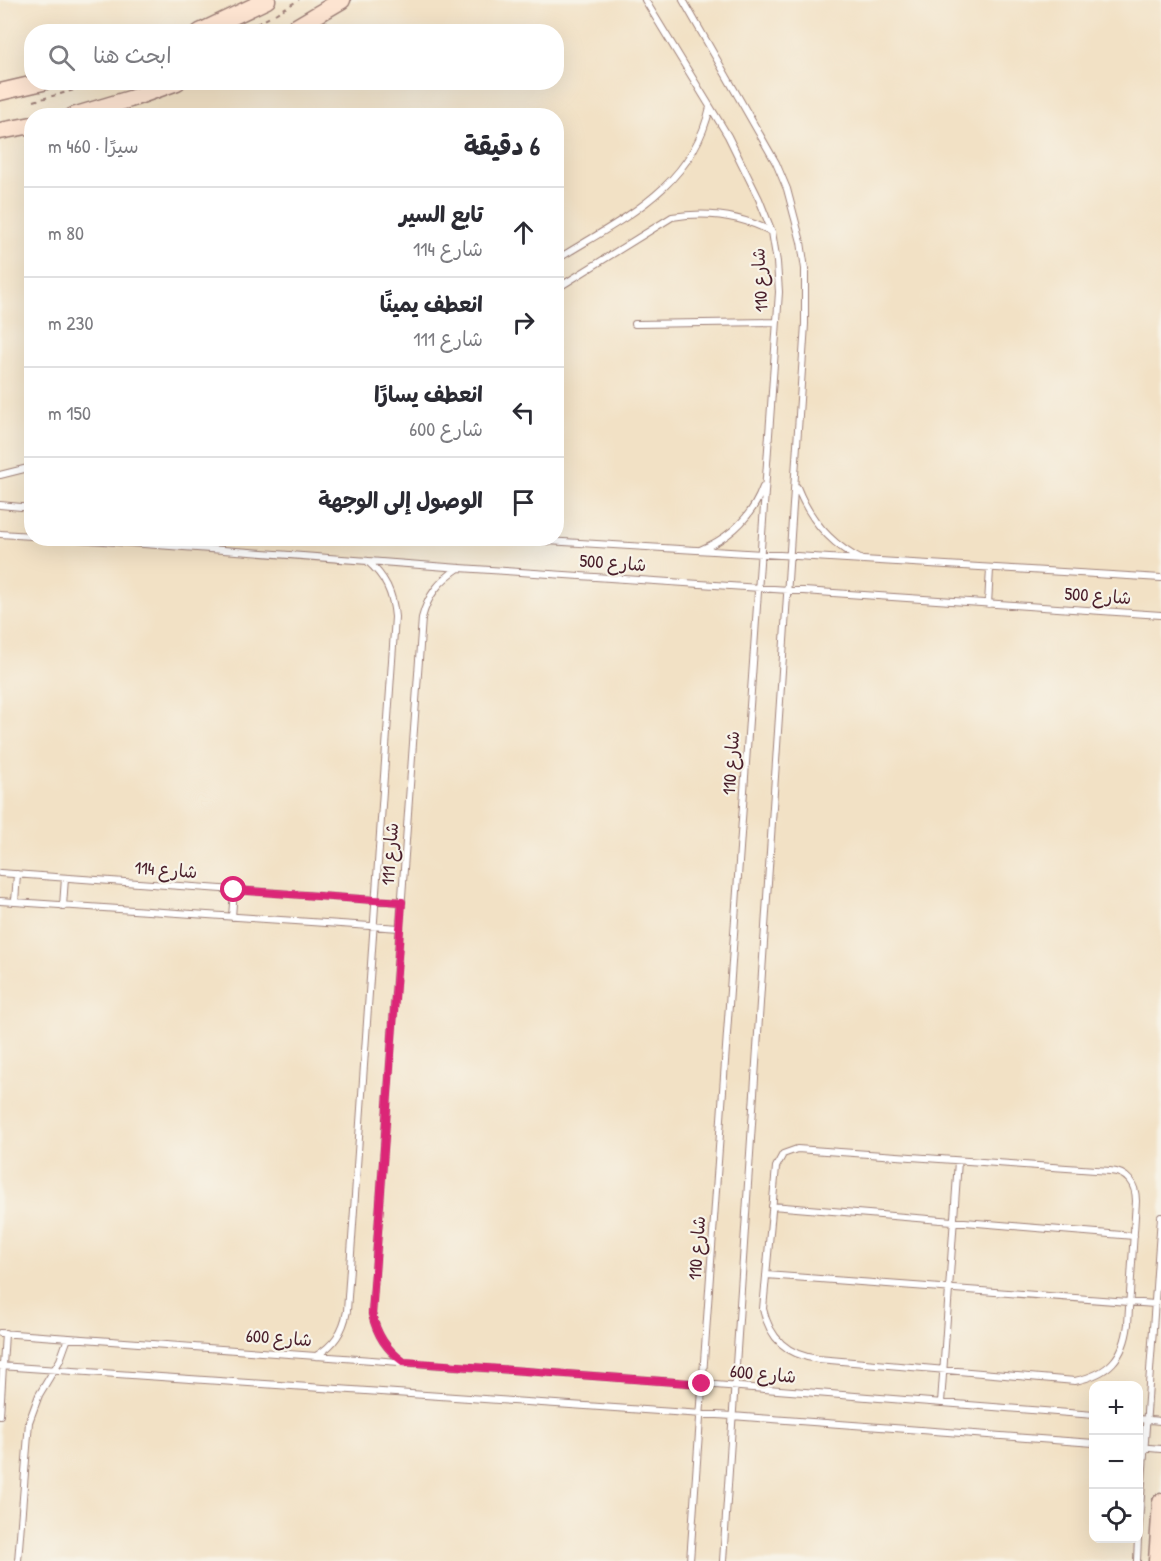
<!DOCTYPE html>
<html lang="ar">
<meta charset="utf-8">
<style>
:root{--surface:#fff;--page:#f2f2f3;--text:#2b2b33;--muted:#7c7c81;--line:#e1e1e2}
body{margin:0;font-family:"Patrick Hand","Playpen Sans Arabic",sans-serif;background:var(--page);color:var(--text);direction:rtl}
.controls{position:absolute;right:18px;bottom:18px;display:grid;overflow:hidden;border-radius:12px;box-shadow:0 6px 24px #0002}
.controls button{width:54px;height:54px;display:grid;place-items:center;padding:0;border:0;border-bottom:2px solid var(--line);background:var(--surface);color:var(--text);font:30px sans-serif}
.stop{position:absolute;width:18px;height:18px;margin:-14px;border:4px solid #db2777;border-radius:50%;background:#fff}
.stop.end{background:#db2777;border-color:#fff;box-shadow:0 2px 6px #0008}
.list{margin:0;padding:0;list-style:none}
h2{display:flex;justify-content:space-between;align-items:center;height:78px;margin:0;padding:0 24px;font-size:26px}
h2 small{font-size:20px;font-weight:400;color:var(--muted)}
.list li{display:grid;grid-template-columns:39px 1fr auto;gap:18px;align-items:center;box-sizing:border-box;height:90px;padding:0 24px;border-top:2px solid var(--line)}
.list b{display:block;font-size:22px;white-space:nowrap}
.list p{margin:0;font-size:20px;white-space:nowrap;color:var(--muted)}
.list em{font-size:20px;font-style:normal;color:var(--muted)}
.icon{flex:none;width:33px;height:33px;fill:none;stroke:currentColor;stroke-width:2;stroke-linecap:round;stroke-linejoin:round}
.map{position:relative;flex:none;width:1161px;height:1561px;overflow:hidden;direction:ltr}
.search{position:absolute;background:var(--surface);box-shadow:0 6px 24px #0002;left:24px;top:24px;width:540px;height:66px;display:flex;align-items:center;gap:15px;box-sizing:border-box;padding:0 21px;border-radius:24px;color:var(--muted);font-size:22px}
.panel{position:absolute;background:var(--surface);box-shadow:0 6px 24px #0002;left:24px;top:108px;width:540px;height:438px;border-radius:24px;direction:rtl}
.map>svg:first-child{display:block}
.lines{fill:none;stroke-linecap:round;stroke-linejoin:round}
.lane-casing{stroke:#9e8078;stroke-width:8}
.secondary-casing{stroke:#9e8078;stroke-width:19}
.path{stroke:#9e8078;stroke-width:2;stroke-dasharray:4.5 4.5;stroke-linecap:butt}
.lane{stroke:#fff;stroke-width:6}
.secondary{stroke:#fde4d1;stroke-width:16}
.route{stroke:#db2777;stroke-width:8}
.labels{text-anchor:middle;stroke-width:4.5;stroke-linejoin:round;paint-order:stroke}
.street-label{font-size:18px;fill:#4a1f2b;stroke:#f7f3e8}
</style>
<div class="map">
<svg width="1161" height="1561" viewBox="0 0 1161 1561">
<rect width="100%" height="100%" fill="#f7f3e8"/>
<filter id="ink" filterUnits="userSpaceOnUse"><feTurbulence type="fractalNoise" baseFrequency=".0167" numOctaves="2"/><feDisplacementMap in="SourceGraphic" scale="12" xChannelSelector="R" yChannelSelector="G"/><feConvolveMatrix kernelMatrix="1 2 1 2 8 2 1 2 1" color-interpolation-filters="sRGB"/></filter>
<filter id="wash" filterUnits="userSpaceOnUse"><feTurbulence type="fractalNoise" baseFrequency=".008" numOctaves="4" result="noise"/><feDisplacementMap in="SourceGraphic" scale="24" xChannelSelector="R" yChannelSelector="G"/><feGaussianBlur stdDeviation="1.35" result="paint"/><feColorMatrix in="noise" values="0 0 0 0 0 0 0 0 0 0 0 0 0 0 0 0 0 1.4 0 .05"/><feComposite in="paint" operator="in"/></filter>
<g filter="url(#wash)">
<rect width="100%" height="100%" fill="#f2e1c5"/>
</g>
<g filter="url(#ink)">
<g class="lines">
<!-- lane casing -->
<g class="lane-casing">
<path id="lane" d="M645,0L728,136L759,199L772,232L777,262L779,292L690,1561
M683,0L776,163L787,189L801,242L805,269V324L723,1561
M556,260C621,219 692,189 710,107
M556,289L672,217C708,211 740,215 772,232
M635,324L777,322
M0,475L32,467
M797,487C810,520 830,544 862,560
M0,505L32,508
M0,534L32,536
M64,538L460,568L1161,615
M496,538L1161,578
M700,550C729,538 752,517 763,487
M988,604L990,569
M0,873L402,902
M0,901L400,928
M15,902L17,874
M63,906L65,878
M232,917L234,890
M797,1149L1110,1171C1127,1172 1136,1184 1136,1201L1128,1324C1124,1358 1109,1374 1075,1381L818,1359C787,1355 770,1339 763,1309L776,1167L783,1154Z
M772,1206L1134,1236
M766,1275L1155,1304
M0,1333L703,1384L1094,1415
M316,1356C334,1345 343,1332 347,1311L395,617C393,593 385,576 367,561
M403,1362C386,1349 377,1335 372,1314L422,618C428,595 439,581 459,568
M0,1366L732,1416L1094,1443
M941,1403L958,1161
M0,1415L5,1333
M1138,1419L1161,1421
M1138,1447L1161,1449
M1138,1538L1161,1217
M18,1561L29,1422L39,1395L60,1360L68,1338
M1137,1561L1138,1538"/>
</g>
<!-- secondary casing -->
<g class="secondary-casing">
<path id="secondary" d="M200,32L267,0
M288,32L342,0
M0,92L43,82
M73,116L130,99L177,82
M0,131L32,125
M1157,1561L1161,1502"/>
</g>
<!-- path -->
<path class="path" d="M275,14L299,0
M241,32L270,17
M34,101L104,82
M43,113L60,109"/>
<!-- lane -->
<use href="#lane" class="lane"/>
<!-- secondary -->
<use href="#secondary" class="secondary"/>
</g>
</g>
<g class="lines" filter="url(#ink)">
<!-- route -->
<path class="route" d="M234,890L402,902L372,1314C377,1335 386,1349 404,1362L702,1384"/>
</g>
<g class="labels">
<!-- street labels -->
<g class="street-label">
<text transform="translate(760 280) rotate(-93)" y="6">شارع 110</text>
<text transform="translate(613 563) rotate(4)" y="6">شارع 500</text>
<text transform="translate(1098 596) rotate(4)" y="6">شارع 500</text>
<text transform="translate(731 763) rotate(-86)" y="6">شارع 110</text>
<text transform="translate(390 854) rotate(-86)" y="6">شارع 111</text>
<text transform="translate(166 870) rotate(4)" y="6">شارع 114</text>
<text transform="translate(697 1248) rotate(-86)" y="6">شارع 110</text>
<text transform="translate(279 1338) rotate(4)" y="6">شارع 600</text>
<text transform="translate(763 1374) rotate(5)" y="6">شارع 600</text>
</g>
</g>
</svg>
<div class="controls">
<button>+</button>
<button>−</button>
<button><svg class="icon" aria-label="locate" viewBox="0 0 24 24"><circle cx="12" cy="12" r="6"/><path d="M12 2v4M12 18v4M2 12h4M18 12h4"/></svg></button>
</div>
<div class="stop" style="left:234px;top:890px"></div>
<div class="stop end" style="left:702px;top:1384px"></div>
<div class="search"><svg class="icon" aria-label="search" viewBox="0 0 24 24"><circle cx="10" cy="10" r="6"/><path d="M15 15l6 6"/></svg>ابحث هنا</div>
<section class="panel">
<h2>6 دقيقة<small>سيرًا · 460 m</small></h2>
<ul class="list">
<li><svg class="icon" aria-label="ahead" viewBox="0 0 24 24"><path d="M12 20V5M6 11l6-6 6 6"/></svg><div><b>تابع السير</b><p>شارع 114</p></div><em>80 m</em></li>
<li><svg class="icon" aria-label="right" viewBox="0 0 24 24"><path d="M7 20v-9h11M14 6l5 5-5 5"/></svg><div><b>انعطف يمينًا</b><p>شارع 111</p></div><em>230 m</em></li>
<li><svg class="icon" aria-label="left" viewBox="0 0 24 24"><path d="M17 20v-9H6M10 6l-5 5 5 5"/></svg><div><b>انعطف يسارًا</b><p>شارع 600</p></div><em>150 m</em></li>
<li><svg class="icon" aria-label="arrive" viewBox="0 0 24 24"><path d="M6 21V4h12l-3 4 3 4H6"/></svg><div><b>الوصول إلى الوجهة</b></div></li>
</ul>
</section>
</div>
